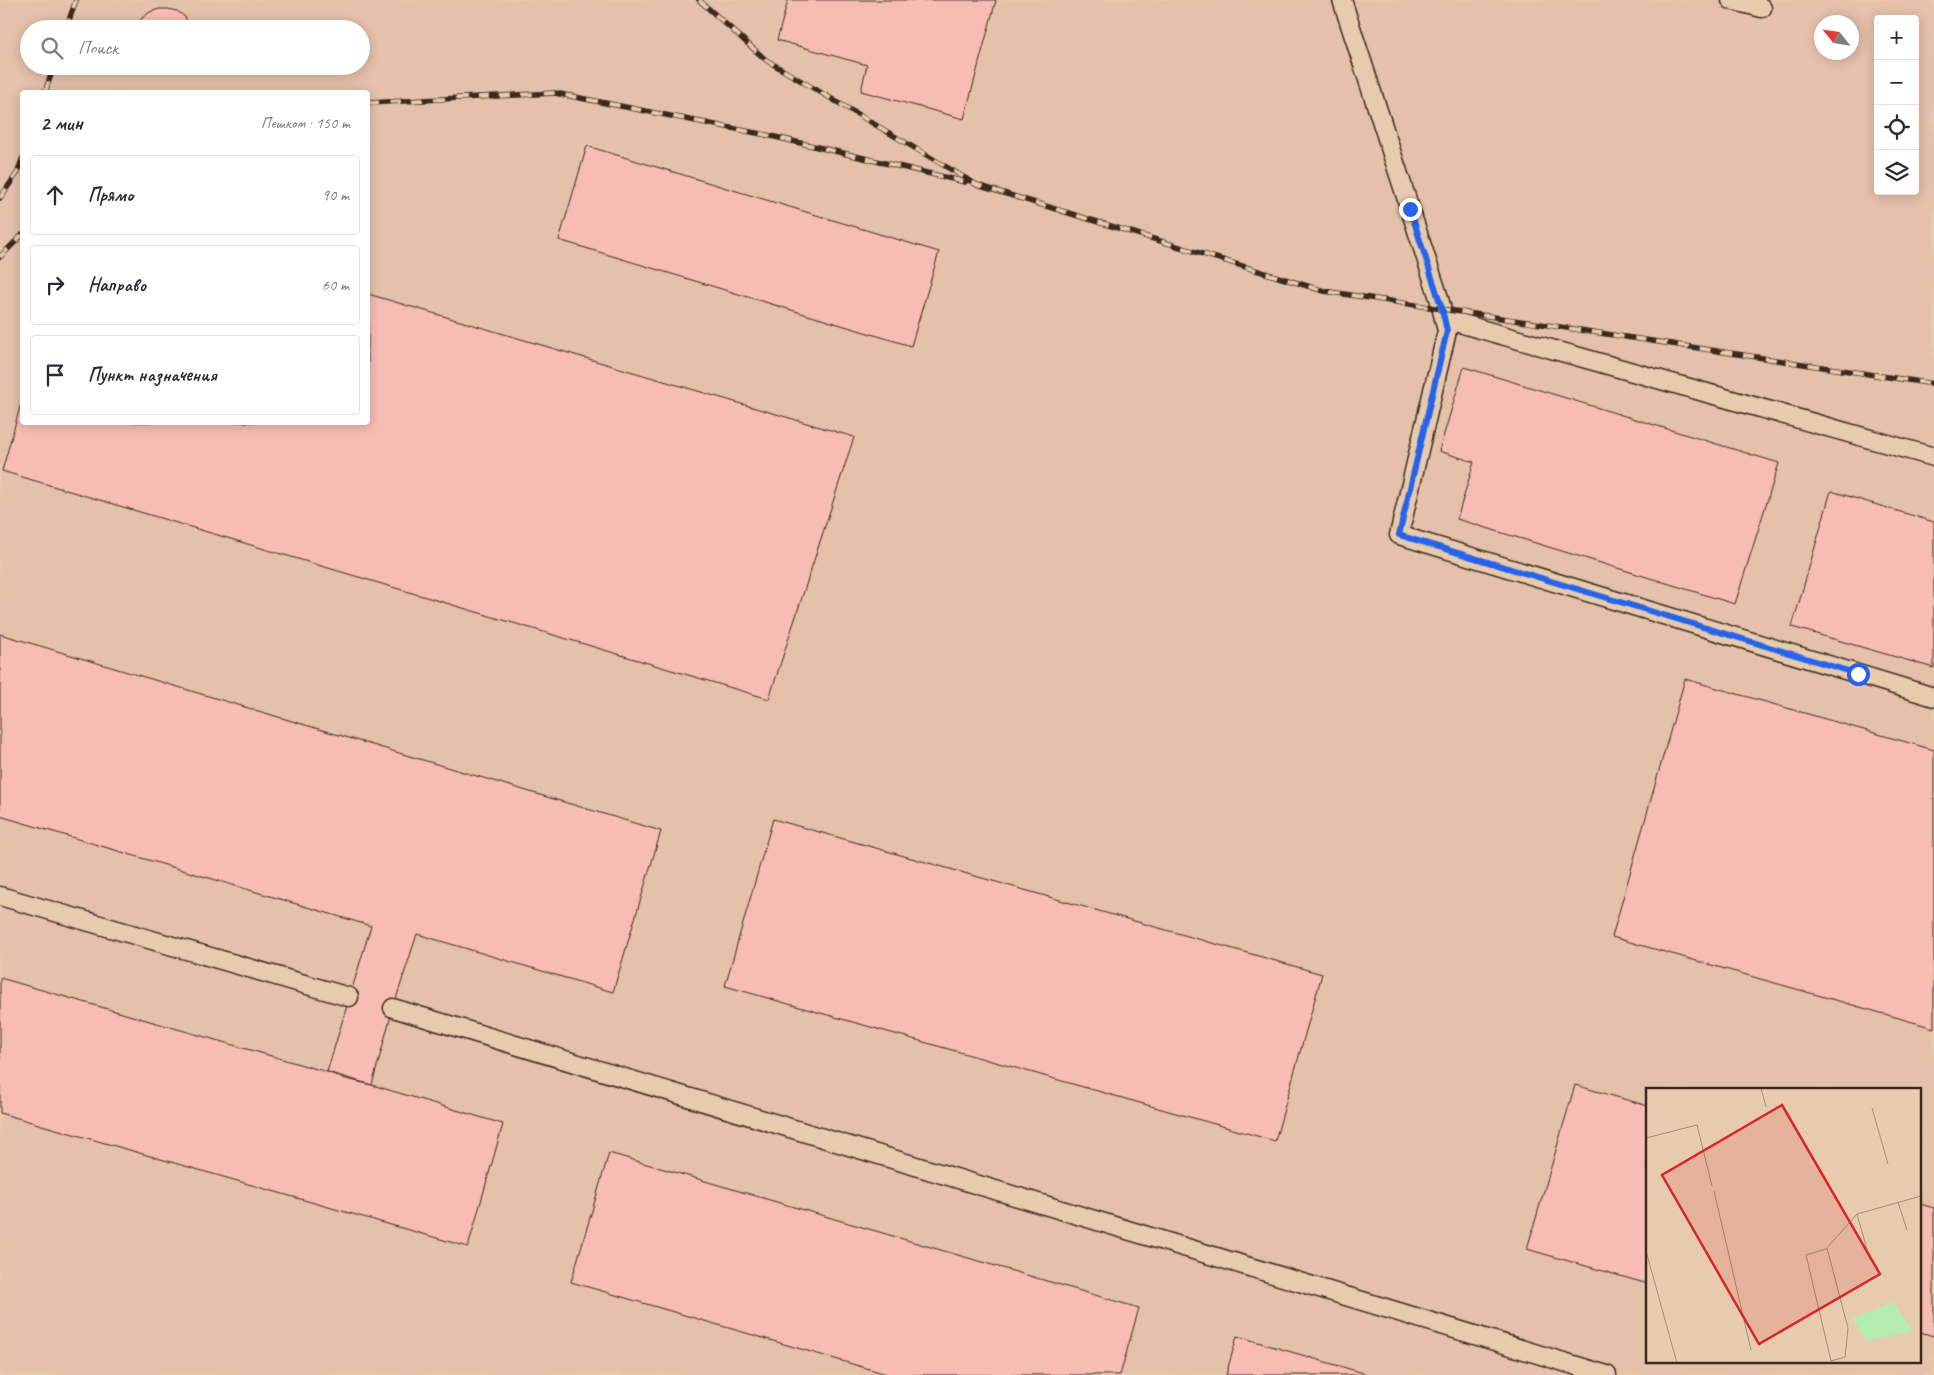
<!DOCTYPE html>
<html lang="ru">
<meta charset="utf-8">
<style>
:root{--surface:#fff;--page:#f2f2f3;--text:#2b2b33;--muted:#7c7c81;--line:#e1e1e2}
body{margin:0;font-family:Caveat,sans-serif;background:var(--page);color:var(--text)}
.controls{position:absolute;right:15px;top:15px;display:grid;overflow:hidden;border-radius:5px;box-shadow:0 2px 12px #0003}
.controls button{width:45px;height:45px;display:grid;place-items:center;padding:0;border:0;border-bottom:1px solid var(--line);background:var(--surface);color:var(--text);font:25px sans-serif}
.compass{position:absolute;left:1814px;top:15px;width:45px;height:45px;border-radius:50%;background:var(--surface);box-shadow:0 2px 12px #0003;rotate:300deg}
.stop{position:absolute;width:15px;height:15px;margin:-11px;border:4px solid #2563eb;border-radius:50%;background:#fff}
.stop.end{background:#2563eb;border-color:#fff;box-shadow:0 1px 5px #0008}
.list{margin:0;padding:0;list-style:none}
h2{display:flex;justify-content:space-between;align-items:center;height:65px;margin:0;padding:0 20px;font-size:21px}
h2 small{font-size:16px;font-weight:400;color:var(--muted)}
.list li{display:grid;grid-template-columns:32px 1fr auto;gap:15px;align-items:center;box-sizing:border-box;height:80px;margin:0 10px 10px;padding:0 10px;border:1px solid var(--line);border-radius:5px}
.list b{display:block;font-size:19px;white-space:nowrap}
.list em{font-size:16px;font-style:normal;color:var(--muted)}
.icon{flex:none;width:28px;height:28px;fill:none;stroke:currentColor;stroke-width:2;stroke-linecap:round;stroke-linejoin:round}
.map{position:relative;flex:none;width:1934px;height:1375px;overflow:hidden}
.search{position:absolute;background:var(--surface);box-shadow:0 2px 12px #0003;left:20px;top:20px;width:350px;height:55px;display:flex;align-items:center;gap:12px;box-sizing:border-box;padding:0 18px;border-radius:28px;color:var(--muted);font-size:19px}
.panel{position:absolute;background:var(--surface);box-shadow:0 2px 12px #0003;left:20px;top:90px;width:350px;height:335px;border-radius:5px}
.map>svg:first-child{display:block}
.built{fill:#e5c0aa;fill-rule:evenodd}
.building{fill:#f7bcb3;stroke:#3b2a1e}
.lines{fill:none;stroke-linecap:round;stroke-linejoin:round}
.service-casing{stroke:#3b2a1e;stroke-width:21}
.service{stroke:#e8cbaf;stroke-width:18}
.rail-casing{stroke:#3b2a1e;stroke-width:5.5}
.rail{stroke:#e8cbaf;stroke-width:4;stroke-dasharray:11;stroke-linecap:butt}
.route{stroke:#2563eb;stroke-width:6}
.inset-road{fill:none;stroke:#a38b75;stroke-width:1}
.view{fill:#d62828;fill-opacity:0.15;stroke:#d62828;stroke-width:2.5}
.inset-edge{fill:none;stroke:#3b2a1e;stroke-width:2.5}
</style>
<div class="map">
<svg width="1934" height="1375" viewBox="0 0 1934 1375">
<rect width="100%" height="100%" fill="#e8cbaf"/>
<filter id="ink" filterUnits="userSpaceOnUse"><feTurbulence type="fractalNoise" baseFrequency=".02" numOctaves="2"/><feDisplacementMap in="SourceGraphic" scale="10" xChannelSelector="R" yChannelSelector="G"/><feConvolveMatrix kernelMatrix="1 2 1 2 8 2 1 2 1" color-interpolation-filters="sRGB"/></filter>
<g filter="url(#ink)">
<!-- built -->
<path class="built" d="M0,0H1934V1375H0ZM1878,19H1915V191H1878ZM1822,22H1852V52H1822ZM29,29H361V66H29ZM22,92H368V422H22ZM1648,1089H1920V1361H1648Z"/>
<!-- building -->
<path class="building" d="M788,0H996L964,119L861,91L867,65L777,40Z
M159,9H168L177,11L185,17L192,29H136L142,18L150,12Z
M587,146L939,252L911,346L559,240Z
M368,294L854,437L769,699L2,471L22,400V422H368Z
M1464,367L1779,463L1735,604L1457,519L1474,462L1439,451Z
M1831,491L1934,522V668L1792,627Z
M0,634L661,831L613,992L417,934L393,1008L372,1085L327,1072L371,926L0,816Z
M1685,679L1934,750V1028L1612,937Z
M773,819L1322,974L1275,1141L725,986Z
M0,978L327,1072L346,1079L372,1085L503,1124L468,1247L0,1113Z
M1575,1085L1648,1106V1284L1527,1249Z
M609,1153L1139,1308L1120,1375H890L571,1282Z
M1920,1204L1934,1208V1336L1920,1332Z
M1237,1336L1370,1375H1226Z"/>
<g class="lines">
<!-- service casing -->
<g class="service-casing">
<path id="service" d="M1342,0L1439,298L1447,331L1399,535L1934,697
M1731,0L1762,8
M1445,319L1934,457
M0,896L349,997
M393,1008L1607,1375"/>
</g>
<!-- service -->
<use href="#service" class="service"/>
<!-- rail casing -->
<g class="rail-casing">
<path id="rail" d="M699,0L766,60L977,185L1324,291L1934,384
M66,29L76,0
M45,92L54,66
M368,103L555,93L771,136L965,182
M0,198L18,172L22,159
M0,257L22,235"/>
</g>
<!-- rail -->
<use href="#rail" class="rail"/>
</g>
</g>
<g class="lines" filter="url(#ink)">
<!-- route -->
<path class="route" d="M1410,209L1442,309L1447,331L1399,535L1858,674"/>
</g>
<!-- overview -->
<g transform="translate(1646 1088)">
<rect width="275" height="275" fill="#e8cbaf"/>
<path d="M247,214L266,243L220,253L207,230Z" fill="#b5ecaf"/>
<path class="inset-road" d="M115,0L120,19M226,20L242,76M0,50L51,37L66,98M68,103L105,262M252,114L261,142M181,160L202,240L199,269L185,273L160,167L180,161L211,126M0,163L31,275M224,172L211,126L275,108"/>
<path class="view" d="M136,17L234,186L113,256L16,87Z"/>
<rect width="275" height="275" class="inset-edge"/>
</g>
</svg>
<div class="controls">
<button>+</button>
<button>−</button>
<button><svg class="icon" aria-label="locate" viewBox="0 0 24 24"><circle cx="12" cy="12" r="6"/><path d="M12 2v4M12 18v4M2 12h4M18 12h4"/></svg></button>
<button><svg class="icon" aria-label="layers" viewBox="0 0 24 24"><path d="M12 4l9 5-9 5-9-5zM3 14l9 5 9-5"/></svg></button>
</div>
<svg class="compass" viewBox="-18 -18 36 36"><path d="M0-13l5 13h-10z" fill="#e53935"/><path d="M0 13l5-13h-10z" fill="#7c7c81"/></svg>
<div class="stop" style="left:1858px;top:674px"></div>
<div class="stop end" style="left:1410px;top:209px"></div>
<div class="search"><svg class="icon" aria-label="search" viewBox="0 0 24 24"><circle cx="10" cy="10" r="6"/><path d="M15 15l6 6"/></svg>Поиск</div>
<section class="panel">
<h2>2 мин<small>Пешком · 150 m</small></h2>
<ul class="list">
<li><svg class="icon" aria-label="ahead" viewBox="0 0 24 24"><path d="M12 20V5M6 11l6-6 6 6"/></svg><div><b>Прямо</b></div><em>90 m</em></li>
<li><svg class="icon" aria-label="right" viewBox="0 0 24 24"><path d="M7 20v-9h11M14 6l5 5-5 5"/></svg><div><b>Направо</b></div><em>60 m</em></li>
<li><svg class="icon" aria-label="arrive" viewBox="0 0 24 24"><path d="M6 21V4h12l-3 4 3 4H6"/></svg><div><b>Пункт назначения</b></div></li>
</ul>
</section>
</div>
